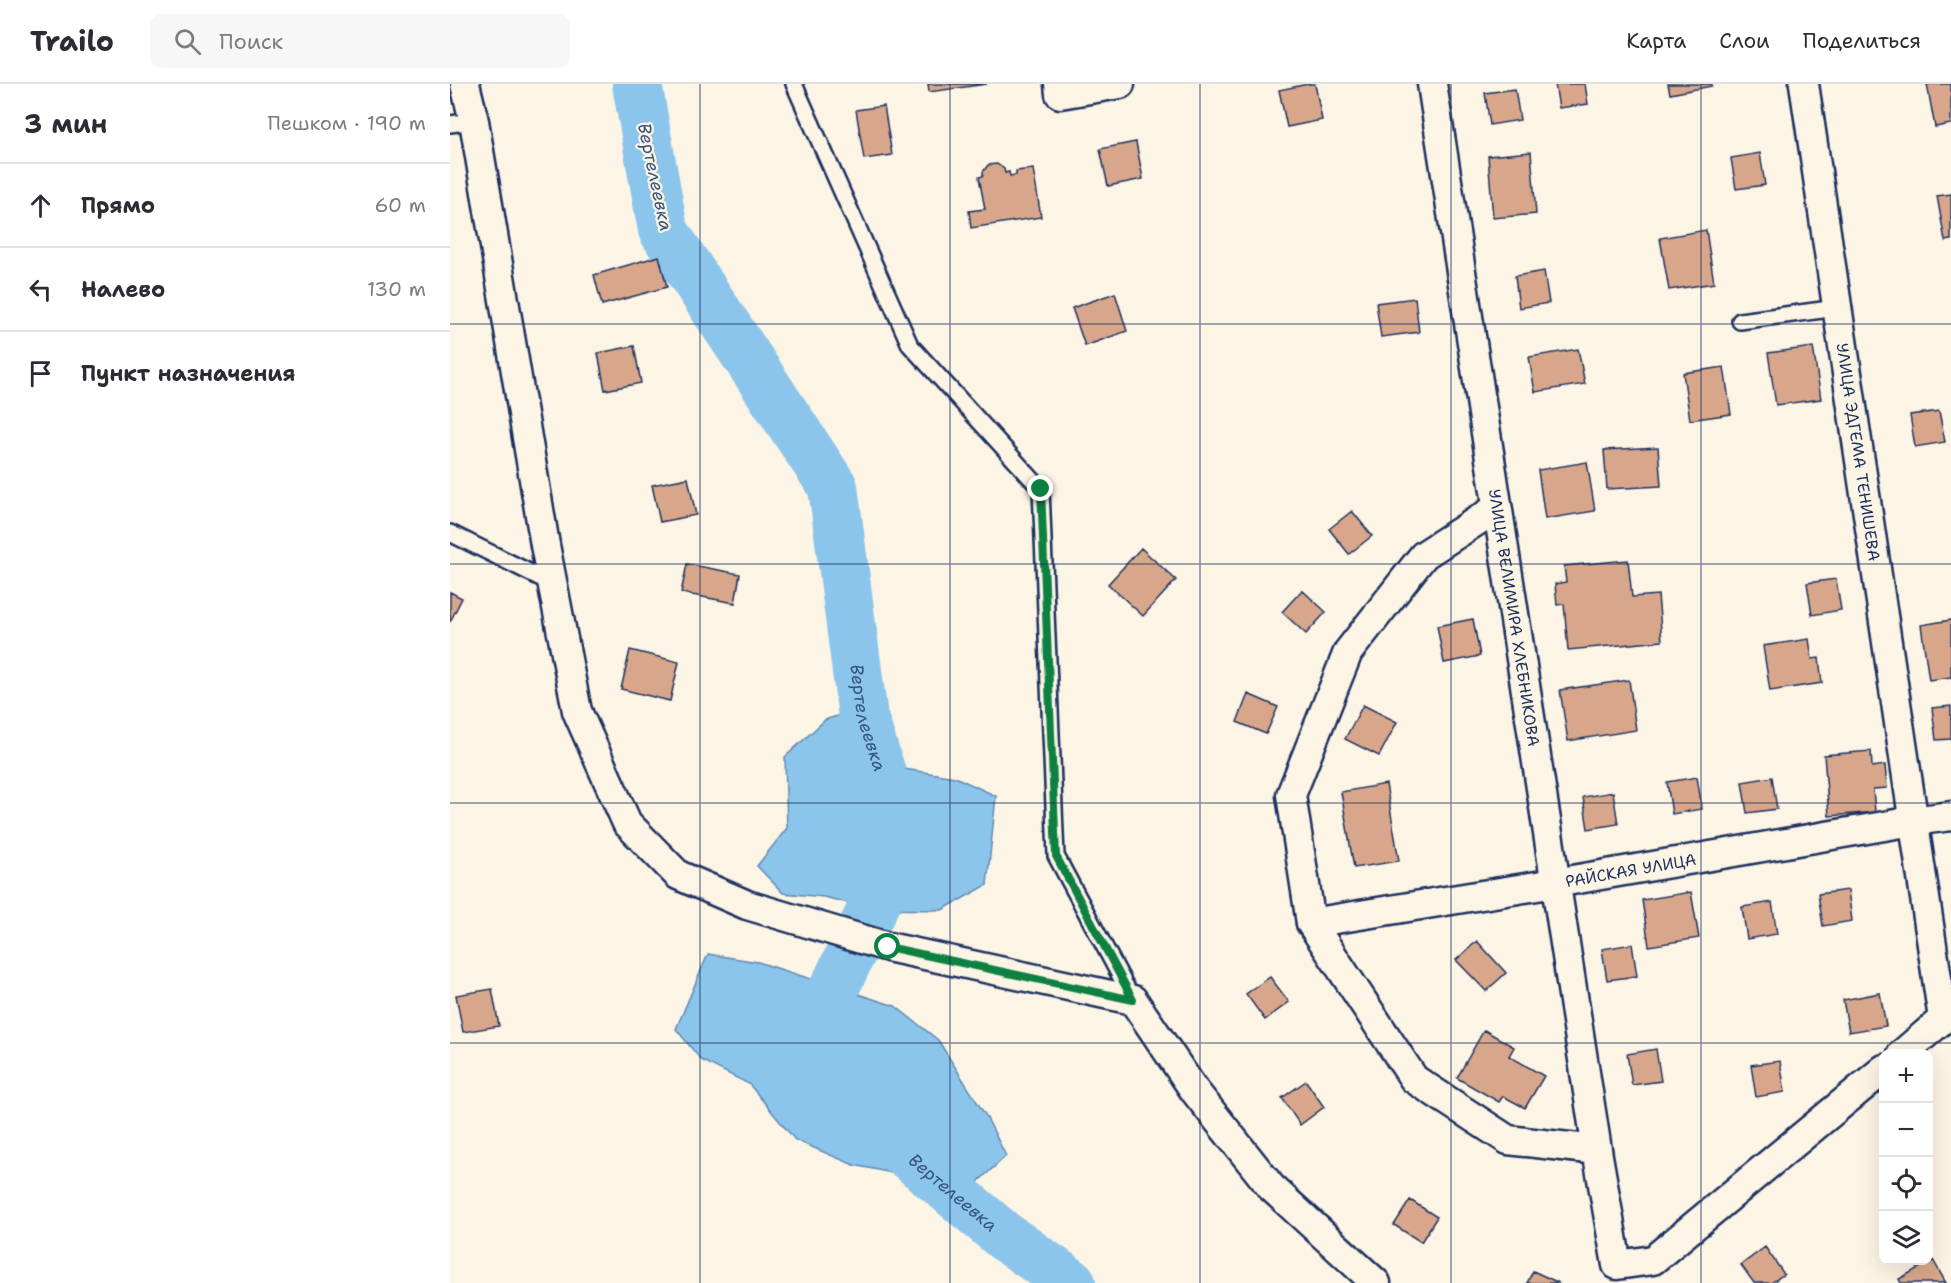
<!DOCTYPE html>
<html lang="ru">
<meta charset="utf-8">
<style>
:root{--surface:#fff;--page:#f7f7f7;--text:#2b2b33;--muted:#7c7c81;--line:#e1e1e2}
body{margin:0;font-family:"Shantell Sans",sans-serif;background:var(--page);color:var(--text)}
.controls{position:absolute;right:18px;bottom:18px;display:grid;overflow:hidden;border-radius:12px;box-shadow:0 6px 24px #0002}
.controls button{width:54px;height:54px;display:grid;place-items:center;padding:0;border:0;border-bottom:2px solid var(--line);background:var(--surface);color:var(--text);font:30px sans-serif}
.stop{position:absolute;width:18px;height:18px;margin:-14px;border:4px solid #0b8043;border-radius:50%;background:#fff}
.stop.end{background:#0b8043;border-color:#fff;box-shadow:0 2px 6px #0008}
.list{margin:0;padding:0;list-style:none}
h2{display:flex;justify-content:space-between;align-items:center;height:78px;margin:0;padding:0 24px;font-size:26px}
h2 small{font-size:20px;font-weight:400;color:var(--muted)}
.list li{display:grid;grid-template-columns:39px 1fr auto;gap:18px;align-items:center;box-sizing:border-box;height:84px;padding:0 24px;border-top:2px solid var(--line)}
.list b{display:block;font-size:22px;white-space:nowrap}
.list em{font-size:20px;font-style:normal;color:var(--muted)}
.icon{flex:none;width:33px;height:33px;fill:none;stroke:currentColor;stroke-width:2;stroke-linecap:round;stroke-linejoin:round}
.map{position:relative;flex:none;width:1501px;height:1199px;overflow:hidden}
header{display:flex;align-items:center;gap:36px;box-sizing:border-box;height:84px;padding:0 30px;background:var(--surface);border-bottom:2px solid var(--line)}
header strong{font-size:28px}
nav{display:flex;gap:33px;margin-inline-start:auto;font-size:21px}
.search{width:420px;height:54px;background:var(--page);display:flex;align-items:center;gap:15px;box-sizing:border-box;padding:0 21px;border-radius:12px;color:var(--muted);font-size:22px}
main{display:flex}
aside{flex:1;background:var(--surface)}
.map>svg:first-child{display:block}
.water{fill:#8cc5eb;stroke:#5f89b3;stroke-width:1.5}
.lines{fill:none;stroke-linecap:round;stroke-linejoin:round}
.river{stroke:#8cc5eb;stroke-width:50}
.building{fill:#d8a78b;stroke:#1b2f5e;stroke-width:1.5}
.lane-casing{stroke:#1b2f5e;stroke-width:20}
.street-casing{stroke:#1b2f5e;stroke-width:33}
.lane{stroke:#fcf5e5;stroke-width:15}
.street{stroke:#fcf5e5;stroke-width:28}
.route{stroke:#0b8043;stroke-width:8}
.grid{fill:none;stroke:#1b2f5e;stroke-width:1.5;stroke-opacity:0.55}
.labels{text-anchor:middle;stroke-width:4.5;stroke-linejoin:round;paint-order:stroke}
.street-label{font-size:16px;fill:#1b2f5e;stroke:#fcf5e5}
.water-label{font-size:18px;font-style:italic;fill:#375481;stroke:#fcf5e5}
</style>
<header>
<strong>Trailo</strong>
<div class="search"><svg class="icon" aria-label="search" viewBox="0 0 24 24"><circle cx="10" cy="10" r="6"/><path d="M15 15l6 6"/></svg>Поиск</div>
<nav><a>Карта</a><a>Слои</a><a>Поделиться</a></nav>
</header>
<main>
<aside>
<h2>3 мин<small>Пешком · 190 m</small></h2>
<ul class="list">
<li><svg class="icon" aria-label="ahead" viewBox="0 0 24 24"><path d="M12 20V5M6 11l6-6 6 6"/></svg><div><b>Прямо</b></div><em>60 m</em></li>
<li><svg class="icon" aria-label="left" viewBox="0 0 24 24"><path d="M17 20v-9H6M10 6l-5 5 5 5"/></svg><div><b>Налево</b></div><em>130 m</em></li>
<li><svg class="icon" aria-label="arrive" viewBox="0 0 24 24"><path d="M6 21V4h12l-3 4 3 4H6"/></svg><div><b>Пункт назначения</b></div></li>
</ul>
</aside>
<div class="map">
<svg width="1501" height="1199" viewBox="0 0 1501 1199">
<rect width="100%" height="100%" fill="#fcf5e5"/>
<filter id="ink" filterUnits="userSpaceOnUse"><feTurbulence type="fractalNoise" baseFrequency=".0167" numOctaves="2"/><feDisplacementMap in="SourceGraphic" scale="12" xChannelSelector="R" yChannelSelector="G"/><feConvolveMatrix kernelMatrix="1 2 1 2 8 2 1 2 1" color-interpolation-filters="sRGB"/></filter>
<g filter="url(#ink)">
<!-- water -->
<path class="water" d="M412,624L454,685L505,693L546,712L537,801L492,826L422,825L374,813L333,809L307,782L337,744L335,673L375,636Z
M258,870L308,878L445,922L488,956L536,1032L556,1072L509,1115L481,1111L442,1089L404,1081L345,1056L299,1000L251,976L226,945Z"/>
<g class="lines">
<!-- river -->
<g class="river">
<path id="s1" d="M187,0L213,146L383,403L413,633L431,689"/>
<path d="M392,968L381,911L436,796L437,759"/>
<path id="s2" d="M457,1070L554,1152L621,1199"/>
</g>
</g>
<!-- building -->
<path class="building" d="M478,0H537L479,8Z
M858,0H865L872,36L837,43L829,6Z
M1105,0H1135L1138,20L1109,24Z
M1218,0H1262V2L1220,10Z
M1477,0H1501V40L1485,43Z
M1065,5L1070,36L1040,41L1035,9Z
M434,22L442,71L414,75L406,26Z
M686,58L693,95L658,102L650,65Z
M1081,68L1086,130L1043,134L1038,72Z
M1310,69L1315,101L1286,105L1281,74Z
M547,80L554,85L555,89L559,88L560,92L566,91V87L583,85L591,133L521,144L519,127L535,125L529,93L533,92V88L538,81Z
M1501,110V156L1495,157L1487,112Z
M1256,146L1264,199L1219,206L1210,154Z
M209,172L217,203L152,221L144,191Z
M1094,187L1099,219L1069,224L1065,192Z
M665,209L677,247L635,262L622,224Z
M965,214L969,248L931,253L926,219Z
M184,262L191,299L155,306L148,269Z
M1363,263L1371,315L1326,321L1318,269Z
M1128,265L1135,300L1085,308L1079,273Z
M1274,283L1281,330L1240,336L1233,289Z
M1489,327L1495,358L1465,363L1460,331Z
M1208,363L1211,402L1157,405L1154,366Z
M1137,378L1145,427L1095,435L1088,386Z
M238,394L246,431L210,438L202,401Z
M902,427L922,452L899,470L879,445Z
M691,464L726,496L693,532L658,500Z
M1178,476L1182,513L1208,511L1212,557L1118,566L1114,520L1107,521L1105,500L1116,498L1114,482Z
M237,480L290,490L285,519L231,509Z
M1386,495L1391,526L1362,531L1357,499Z
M852,506L876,528L856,550L832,528Z
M0,508L12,514L0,538Z
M1023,535L1030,572L994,579L987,542Z
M1501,536V593L1479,596L1471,541Z
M1359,555L1362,575L1369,574L1372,599L1320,607L1313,562Z
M180,566L229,578L220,617L171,605Z
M1179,596L1186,646L1118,657L1110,606Z
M798,610L828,623L816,650L787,638Z
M913,621L947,638L929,672L895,655Z
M1501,622V655L1486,656L1482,624Z
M1421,667L1422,683L1435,681L1437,704L1423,705L1425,728L1379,732L1374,671Z
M1247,693L1252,725L1222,730L1217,698Z
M1322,693L1327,725L1297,729L1292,698Z
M936,700L949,777L904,784L891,708Z
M1163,708L1168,740L1138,745L1133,713Z
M1398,806L1402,837L1373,842L1368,810Z
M1241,808L1249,854L1199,862L1192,816Z
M1322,818L1327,850L1297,855L1292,823Z
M1027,857L1056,889L1036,907L1006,876Z
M1182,860L1187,892L1157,896L1152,865Z
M820,893L839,918L815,936L796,910Z
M42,905L49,942L13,948L6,911Z
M1430,909L1436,942L1399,948L1393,916Z
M1034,946L1064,963L1059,972L1094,992L1075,1024L1053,1012L1049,1018L1007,994Z
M1206,965L1211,997L1182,1001L1177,970Z
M1330,977L1335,1008L1306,1013L1301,981Z
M856,997L874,1023L850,1041L832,1014Z
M960,1116L987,1133L971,1158L944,1141Z
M1315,1163L1334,1190L1321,1199H1304L1291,1181Z
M1483,1176L1496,1199H1451L1449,1195Z
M1083,1187L1109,1199H1077Z"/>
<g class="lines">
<!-- lane casing -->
<g class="lane-casing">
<path id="lane" d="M344,0L460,261L591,405L606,772L683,916
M0,40L24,37
M1290,237L1387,224
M0,449L103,500"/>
</g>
<!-- street casing -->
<g class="street-casing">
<g id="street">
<path d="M15,0L24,37L95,461L127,627L177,739L228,791L297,821L438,863L683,916L744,1006L821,1103L926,1199"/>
<path d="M609,0L610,10L670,0"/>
<path id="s3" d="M982,0L1147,1066L1167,1181L1203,1176L1434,985"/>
<path id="s4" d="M1354,0L1493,935L1452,970"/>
<path d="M1047,424L974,471L898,568L841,711L861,839L964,995L1058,1056L1147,1066"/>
<path id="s5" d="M861,839L1105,799L1463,737L1501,732"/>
</g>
</g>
<!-- lane -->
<use href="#lane" class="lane"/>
<!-- street -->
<use href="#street" class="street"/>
</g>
</g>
<g class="lines" filter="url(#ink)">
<!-- route -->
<path class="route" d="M438,863L683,916L606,772L591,405"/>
</g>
<!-- grid -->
<path class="grid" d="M250,0V1199M500,0V1199M750,0V1199M1001,0V1199M1251,0V1199M0,240H1501M0,480H1501M0,719H1501M0,959H1501"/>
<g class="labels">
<!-- street labels -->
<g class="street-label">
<text dy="6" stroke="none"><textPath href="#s4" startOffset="372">УЛИЦА ЭДГЕМА ТЕНИШЕВА</textPath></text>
<text dy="6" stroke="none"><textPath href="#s3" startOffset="540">УЛИЦА ВЕЛИМИРА ХЛЕБНИКОВА</textPath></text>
<text dy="6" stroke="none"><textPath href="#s5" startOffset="324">РАЙСКАЯ УЛИЦА</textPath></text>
</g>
<!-- water labels -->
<g class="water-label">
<text transform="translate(205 93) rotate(78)" y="6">Вертелеевка</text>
<text dy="6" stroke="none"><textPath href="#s1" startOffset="690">Вертелеевка</textPath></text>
<text dy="6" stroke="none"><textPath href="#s2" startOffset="60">Вертелеевка</textPath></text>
</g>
</g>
</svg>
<div class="controls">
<button>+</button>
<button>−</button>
<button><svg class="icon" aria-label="locate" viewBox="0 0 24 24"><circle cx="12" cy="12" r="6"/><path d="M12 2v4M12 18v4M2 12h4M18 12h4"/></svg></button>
<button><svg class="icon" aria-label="layers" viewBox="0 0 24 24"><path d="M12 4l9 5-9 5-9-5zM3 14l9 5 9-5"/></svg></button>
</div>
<div class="stop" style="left:438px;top:863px"></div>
<div class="stop end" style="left:591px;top:405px"></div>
</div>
</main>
